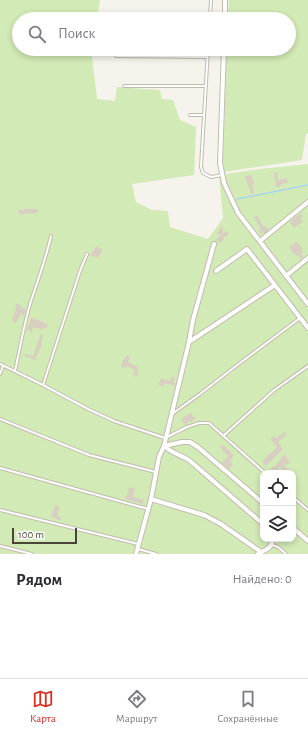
<!DOCTYPE html>
<html lang="ru">
<meta charset="utf-8">
<style>
:root{--surface:#fff;--page:#f7f7f7;--text:#2b2b33;--muted:#7c7c81;--line:#e1e1e2;--accent:#d93025}
body{margin:0;font-family:"Alegreya Sans",sans-serif;background:var(--page);color:var(--text)}
.controls{position:absolute;right:12px;bottom:12px;display:grid;overflow:hidden;border-radius:8px;box-shadow:0 2px 6px #0003}
.controls button{width:36px;height:36px;display:grid;place-items:center;padding:0;border:0;border-bottom:1px solid var(--line);background:var(--surface);color:var(--text);font:20px sans-serif}
.scale{position:absolute;left:12px;bottom:10px;width:65px;box-sizing:border-box;padding-left:4px;border:2px solid #4b4439;border-top:0;font-size:11px;line-height:14px;white-space:nowrap;color:#4b4439;-webkit-text-stroke:3px #fff;paint-order:stroke}
.list{margin:0;padding:0;list-style:none}
h2{display:flex;justify-content:space-between;align-items:center;height:52px;margin:0;padding:0 16px;font-size:17px}
h2 small{font-size:13px;font-weight:400;color:var(--muted)}
.icon{flex:none;width:22px;height:22px;fill:none;stroke:currentColor;stroke-width:2;stroke-linecap:round;stroke-linejoin:round}
.map{position:relative;flex:none;width:308px;height:554px;overflow:hidden}
.search{position:absolute;background:var(--surface);box-shadow:0 2px 6px #0003;left:12px;right:12px;top:12px;height:44px;display:flex;align-items:center;gap:10px;box-sizing:border-box;padding:0 14px;border-radius:22px;color:var(--muted);font-size:15px}
.sheet{height:124px;background:var(--surface)}
nav{display:flex;justify-content:space-around;align-items:center;box-sizing:border-box;height:56px;border-top:1px solid var(--line);background:var(--surface);font-size:11px;color:var(--muted)}
nav a{display:grid;justify-items:center;gap:2px}
nav .on{color:var(--accent)}
.map>svg:first-child{display:block}
.green{fill:#d2eab5;fill-rule:evenodd}
.lines{fill:none;stroke-linecap:round;stroke-linejoin:round}
.stream{stroke:#a9d4f2;stroke-width:1.5}
.building{fill:#d8cfc1}
.lane-casing{stroke:#c2bbae;stroke-width:4}
.street-casing{stroke:#c2bbae;stroke-width:6}
.lane{stroke:#fff;stroke-width:2}
.street{stroke:#fff;stroke-width:4}
</style>
<div class="map">
<svg width="308" height="554" viewBox="0 0 308 554">
<rect width="100%" height="100%" fill="#f6f3ec"/>
<!-- green -->
<path class="green" d="M0,0H100L97,19H19V49H77V55L92,56L97,99L115,101L117,87L160,90L162,99L173,100L180,120L196,127L194,175L132,184L136,202L152,210L168,211L170,227L208,239L223,218L219,175L260,169L308,164V554H0ZM263,473H293V539H263Z
M229,0H308V133L306,134L302,160L224,172L223,159L227,49H289V19H228Z"/>
<g class="lines">
<!-- stream -->
<path class="stream" d="M237,199L308,185"/>
</g>
<!-- building -->
<path class="building" d="M277,172L278,180L287,178L288,183L281,184V186L276,187L274,173Z
M251,175L254,184H252L254,193L251,194L245,176Z
M19,209L24,211V209H38V213L24,214L23,215L18,213Z
M301,214L303,217L300,218L303,221L294,228L290,223L294,218Z
M257,216L264,227L266,226L269,230L264,234L263,232L260,234L258,231L261,229L254,217Z
M222,225L223,233L227,231L229,235L223,238L224,240L219,243L217,241L215,240L221,236L217,234Z
M297,242L303,249L301,251L303,253L301,254L303,257L301,259L298,255L297,256L294,253L293,254L289,247Z
M96,246L103,250L98,258L94,256V257L90,256L92,252H93Z
M17,303L22,306V308L26,310L24,316L21,314L16,323L11,320L15,314H14L16,307L15,306Z
M31,318L44,322V323L48,325L46,329L43,328V330L33,327L32,332L27,330Z
M41,334L43,335L41,344H42L35,360L25,356V354L33,356Z
M127,355L130,357L128,362L138,367L137,371L139,372L136,377L133,375L135,370L126,366V368L121,367L123,360H124Z
M171,377L175,378L173,383H175V386L164,383L163,386L158,385L161,378L170,381Z
M190,413L196,418L191,422L190,421L185,425L181,419Z
M285,432L287,435L278,442L283,449L266,466L262,461L277,447L270,439L274,436L276,438Z
M223,445L234,455L230,461L233,464L229,469L222,463L228,456L222,450V449L220,447Z
M285,454L290,463L284,466L293,473H287L279,467L275,473H268L273,466L274,467Z
M129,487L135,488L133,497L144,500L143,504L125,499L126,495L127,496Z
M55,505L60,506L57,516L61,517L60,520L56,519V518L51,517Z"/>
<g class="lines">
<!-- lane casing -->
<g class="lane-casing">
<path id="lane" d="M210,19L211,0
M208,49L201,167L203,173L211,177L222,175
M116,56L207,57
M124,86H206
M190,115H204
M0,364L43,385L88,409L114,421L165,438L187,427L199,423H209L265,473
M15,371C20,348 24,324 31,301C38,280 46,258 51,236
M0,374L3,366
M43,385L80,271L87,254
M172,414L200,394L236,366L300,318
M0,419L89,455L156,472
M223,436L273,391L308,366
M0,468L148,509
M293,497L308,510
M0,510L138,544
M272,545L278,547L286,554
M0,546L32,554
M138,549L156,554"/>
</g>
<!-- street casing -->
<g class="street-casing">
<path id="street" d="M225,19V0
M224,49L220,163L224,183L238,213L308,304
M260,241L308,202
M216,271L247,249L308,328
M286,276L308,258
M189,342L275,285
M164,446C172,453 180,455 189,460L263,524
M164,446L182,442H190L199,448L263,503
M151,499L204,515L221,524L261,552
M293,528L308,541
M136,554L151,499L159,457L164,446L189,342L193,320L214,244
M258,554C267,548 270,551 273,539"/>
</g>
<!-- lane -->
<use href="#lane" class="lane"/>
<!-- street -->
<use href="#street" class="street"/>
</g>
</svg>
<div class="controls">
<button><svg class="icon" aria-label="locate" viewBox="0 0 24 24"><circle cx="12" cy="12" r="6"/><path d="M12 2v4M12 18v4M2 12h4M18 12h4"/></svg></button>
<button><svg class="icon" aria-label="layers" viewBox="0 0 24 24"><path d="M12 4l9 5-9 5-9-5zM3 14l9 5 9-5"/></svg></button>
</div>
<div class="scale">100 m</div>
<div class="search"><svg class="icon" aria-label="search" viewBox="0 0 24 24"><circle cx="10" cy="10" r="6"/><path d="M15 15l6 6"/></svg>Поиск</div>
</div>
<section class="sheet">
<h2>Рядом<small>Найдено: 0</small></h2>
<ul class="list">
</ul>
</section>
<nav>
<a class="on"><svg class="icon" aria-label="map" viewBox="0 0 24 24"><path d="M3 6l6-2 6 2 6-2v14l-6 2-6-2-6 2zM9 4v14M15 6v14"/></svg>Карта</a>
<a><svg class="icon" aria-label="directions" viewBox="0 0 24 24"><path d="M12 3l9 9-9 9-9-9zM9 14v-3h6M13 9l2 2-2 2"/></svg>Маршрут</a>
<a><svg class="icon" aria-label="saved" viewBox="0 0 24 24"><path d="M7 4h10v16l-5-4-5 4z"/></svg>Сохранённые</a>
</nav>
